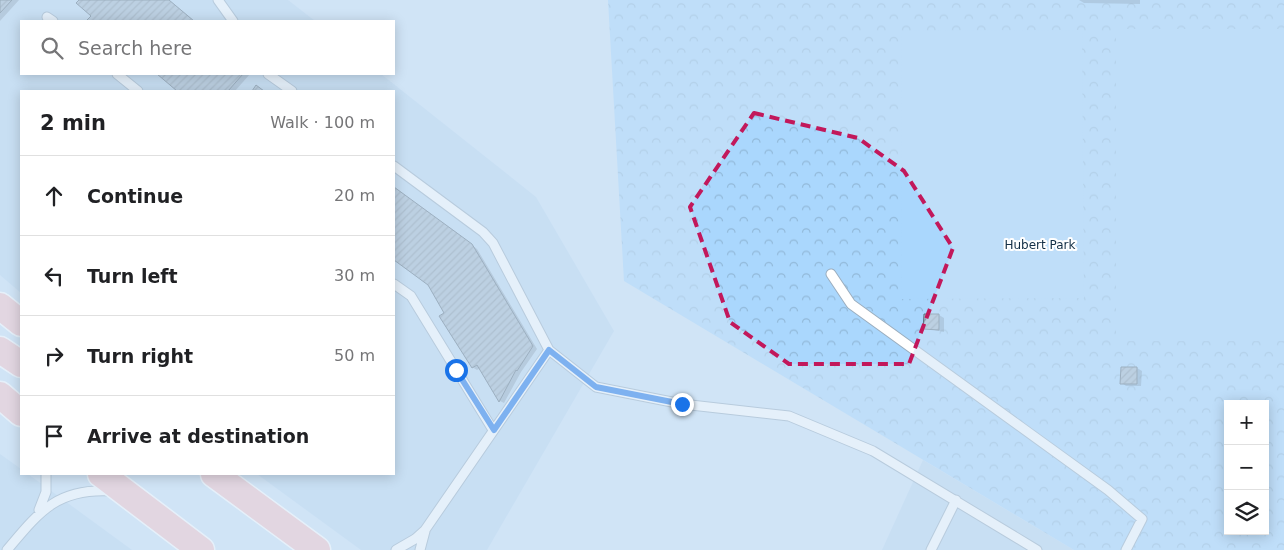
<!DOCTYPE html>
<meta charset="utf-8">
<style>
:root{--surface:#fff;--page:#f2f2f2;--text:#202124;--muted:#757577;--line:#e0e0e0}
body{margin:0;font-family:"DejaVu Sans",sans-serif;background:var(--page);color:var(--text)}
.controls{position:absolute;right:15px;bottom:15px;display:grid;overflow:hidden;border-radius:0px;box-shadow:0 2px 12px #0003}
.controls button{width:45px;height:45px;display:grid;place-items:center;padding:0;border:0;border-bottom:1px solid var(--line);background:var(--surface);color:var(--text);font:25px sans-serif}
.stop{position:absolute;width:15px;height:15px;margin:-11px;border:4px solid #1a73e8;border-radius:50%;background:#fff}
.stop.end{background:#1a73e8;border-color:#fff;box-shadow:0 1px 5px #0008}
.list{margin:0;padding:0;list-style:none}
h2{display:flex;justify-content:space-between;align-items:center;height:65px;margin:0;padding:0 20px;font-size:21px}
h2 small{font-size:16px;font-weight:400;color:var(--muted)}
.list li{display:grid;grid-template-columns:32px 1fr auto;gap:15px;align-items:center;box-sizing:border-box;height:80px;padding:0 20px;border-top:1px solid var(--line)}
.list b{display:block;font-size:19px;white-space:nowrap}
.list em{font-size:16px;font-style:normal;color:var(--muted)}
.icon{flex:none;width:28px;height:28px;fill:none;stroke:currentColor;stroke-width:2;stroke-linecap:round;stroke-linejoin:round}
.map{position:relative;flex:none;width:1284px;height:550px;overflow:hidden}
.search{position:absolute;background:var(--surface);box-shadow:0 2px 12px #0003;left:20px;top:20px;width:375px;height:55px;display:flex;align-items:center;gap:12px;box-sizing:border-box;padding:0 18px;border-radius:0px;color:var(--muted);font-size:19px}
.panel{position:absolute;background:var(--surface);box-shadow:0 2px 12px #0003;left:20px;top:90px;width:375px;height:385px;border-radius:0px}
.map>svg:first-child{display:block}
.built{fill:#bfd9f0}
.park{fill:url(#park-crowns);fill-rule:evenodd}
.pitch{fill:#aad7fd}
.shadow{fill:#0003}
.building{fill:url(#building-hatch);stroke:#5e707f}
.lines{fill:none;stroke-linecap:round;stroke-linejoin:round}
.service-casing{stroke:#9baebf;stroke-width:11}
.primary-casing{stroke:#fff;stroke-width:29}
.service{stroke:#fff;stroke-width:9}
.primary{stroke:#f9c5c7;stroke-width:26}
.route{stroke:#1a73e8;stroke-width:6}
.marked{fill:none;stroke:#c2185b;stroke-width:4;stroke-dasharray:10 6;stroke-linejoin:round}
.labels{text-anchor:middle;stroke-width:4;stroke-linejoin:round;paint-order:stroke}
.park-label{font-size:12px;fill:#132f46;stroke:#fff}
</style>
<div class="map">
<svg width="1284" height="550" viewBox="0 0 1284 550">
<defs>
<pattern id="park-crowns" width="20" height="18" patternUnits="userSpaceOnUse" patternTransform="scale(1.25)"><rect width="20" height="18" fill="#aad7fd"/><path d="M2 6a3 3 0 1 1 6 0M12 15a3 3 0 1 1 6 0" fill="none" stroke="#92b9d9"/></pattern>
<pattern id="building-hatch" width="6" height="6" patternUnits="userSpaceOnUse" patternTransform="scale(1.25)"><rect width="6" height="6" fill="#a5b8c9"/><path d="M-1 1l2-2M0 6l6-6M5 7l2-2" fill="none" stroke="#8696a4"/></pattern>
</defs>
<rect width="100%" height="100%" fill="#d0e4f6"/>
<!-- built -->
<path class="built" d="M0,0H288L315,21H21V74H381L536,197L614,331L487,550H361L257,474H394V91H21V293L0,275Z
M0,454L21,469V474H28L132,550H0Z
M923,460L1074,550H882Z"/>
<!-- park -->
<path class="park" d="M608,0H1284V550H1074L624,281ZM1228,404H1265V531H1228Z"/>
<!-- pitch -->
<path class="pitch" d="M1116,29H1284V341H1116Z
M1082,30L1084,298L902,299L901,31Z"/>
<!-- shadow -->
<path class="shadow" d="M0,0H19L0,21Z
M80,0H169L194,21H90L89,20L92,15Z
M1079,0H1140V4L1084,3Z
M159,74H250L235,91H178Z
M394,187L477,249L537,349L521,372L504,403L500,401L481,368L477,370L472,367L429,284L394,258Z
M925,315H939L944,318V332L924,328Z
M1137,368L1142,371L1141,386H1126L1122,383Z"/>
<!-- building -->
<path class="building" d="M0,0H12L0,13Z
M79,0H169L194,21H88L87,20L91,16L76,3Z
M157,74H243L228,91H177Z
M256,85L264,91H252Z
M394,187L472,244L533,346L517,371L516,370L499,402L477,365L472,368L439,316L444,313L428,285L394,260Z
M924,314H939V330L923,329Z
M1121,367H1137V384H1120Z"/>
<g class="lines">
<!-- service casing -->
<g class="service-casing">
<path id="service" d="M218,0L233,21
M47,17L53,21
M117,74L138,91
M268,74L292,91
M394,166L483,232L493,243L549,350L596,387L682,404L789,416L873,451L1037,550
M831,274L851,304L1108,490L1142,519L1126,550
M394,284L411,296L493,430
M39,510L46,492V474
M7,550C39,512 57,488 111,491
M396,550L415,539L425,530L549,350
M420,550L425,531
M931,550L956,500"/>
</g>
<!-- primary casing -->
<g class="primary-casing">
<path id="primary" d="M0,306L21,323
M0,350L21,364
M0,395L21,413
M101,474L201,550
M214,474L317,550"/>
</g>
<!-- service -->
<use href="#service" class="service"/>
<!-- primary -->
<use href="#primary" class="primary"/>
</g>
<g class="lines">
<!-- route -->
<path class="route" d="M456,370L494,430L549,350L596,387L682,404"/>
</g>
<!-- marked area -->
<path d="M0 0H1284V550H0ZM754,113L858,138L904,171L953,248L909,364H789L730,322L690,207Z" fill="#d0e4f6" fill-opacity=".55" fill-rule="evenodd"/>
<path class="marked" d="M754,113L858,138L904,171L953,248L909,364H789L730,322L690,207Z"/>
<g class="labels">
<!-- park labels -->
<g class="park-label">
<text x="1040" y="249">Hubert Park</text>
</g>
</g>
</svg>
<div class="controls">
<button>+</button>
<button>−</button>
<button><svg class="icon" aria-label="layers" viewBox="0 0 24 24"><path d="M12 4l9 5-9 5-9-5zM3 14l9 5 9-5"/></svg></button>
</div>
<div class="stop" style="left:456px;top:370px"></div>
<div class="stop end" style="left:682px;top:404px"></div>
<div class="search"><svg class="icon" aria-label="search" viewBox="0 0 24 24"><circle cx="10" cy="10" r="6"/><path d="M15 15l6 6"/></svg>Search here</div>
<section class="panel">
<h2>2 min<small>Walk · 100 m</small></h2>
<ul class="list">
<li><svg class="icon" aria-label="ahead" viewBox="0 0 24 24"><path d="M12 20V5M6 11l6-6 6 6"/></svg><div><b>Continue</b></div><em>20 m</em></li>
<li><svg class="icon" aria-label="left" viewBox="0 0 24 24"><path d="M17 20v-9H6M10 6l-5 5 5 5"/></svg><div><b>Turn left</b></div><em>30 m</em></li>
<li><svg class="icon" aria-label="right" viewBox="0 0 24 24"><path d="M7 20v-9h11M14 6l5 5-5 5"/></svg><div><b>Turn right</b></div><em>50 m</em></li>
<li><svg class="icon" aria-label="arrive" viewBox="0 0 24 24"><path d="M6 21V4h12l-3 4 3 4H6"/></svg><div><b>Arrive at destination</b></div></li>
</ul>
</section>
</div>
